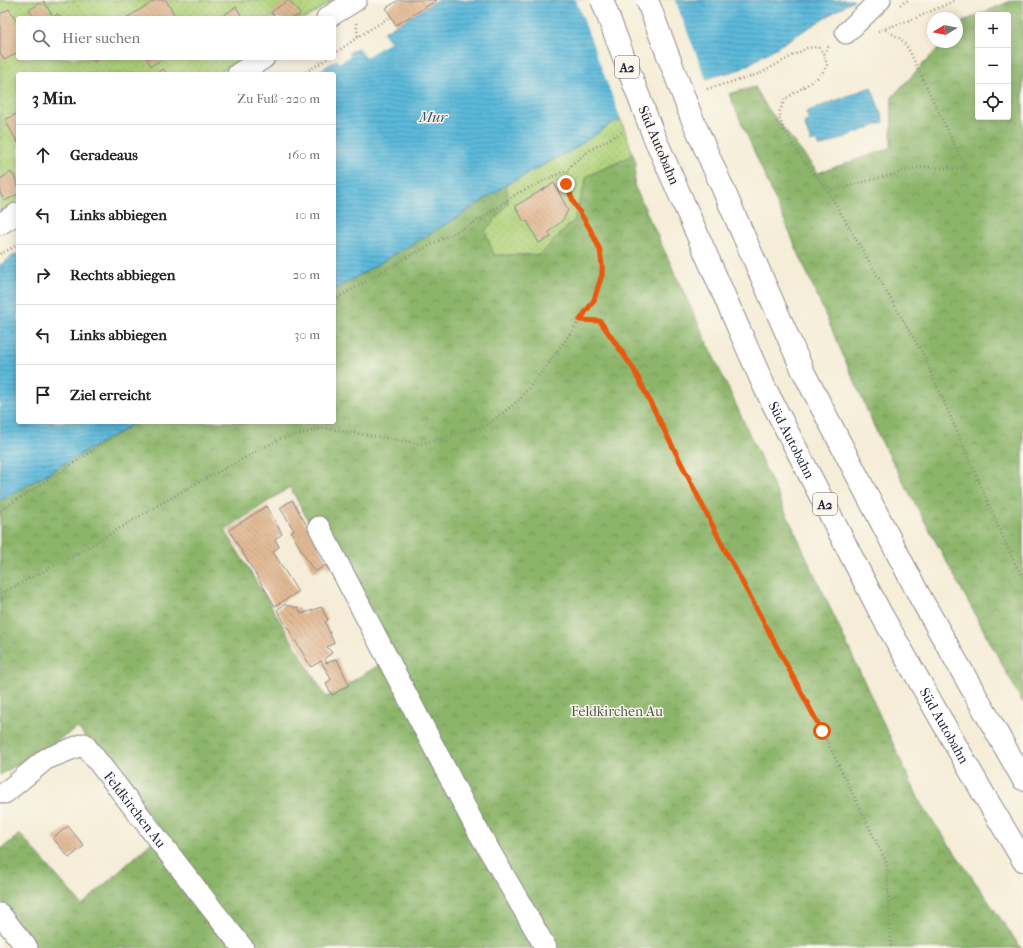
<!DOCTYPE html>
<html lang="de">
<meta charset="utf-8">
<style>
:root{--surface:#fff;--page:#f2f2f2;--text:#222;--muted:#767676;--line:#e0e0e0}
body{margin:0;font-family:"IM FELL French Canon",serif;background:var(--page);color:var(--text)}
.controls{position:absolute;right:12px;top:12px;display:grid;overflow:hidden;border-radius:4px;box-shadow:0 2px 10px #0003}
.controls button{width:36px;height:36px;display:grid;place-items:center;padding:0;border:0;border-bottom:1px solid var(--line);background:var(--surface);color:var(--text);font:20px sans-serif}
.compass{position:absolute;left:927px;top:12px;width:36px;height:36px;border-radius:50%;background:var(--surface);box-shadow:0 2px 10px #0003;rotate:260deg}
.stop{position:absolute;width:12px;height:12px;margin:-9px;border:3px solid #ea580c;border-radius:50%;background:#fff}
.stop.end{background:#ea580c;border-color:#fff;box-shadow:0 1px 4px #0008}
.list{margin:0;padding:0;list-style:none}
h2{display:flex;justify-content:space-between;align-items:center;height:52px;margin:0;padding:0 16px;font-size:17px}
h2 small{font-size:13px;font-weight:400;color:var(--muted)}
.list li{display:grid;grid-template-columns:26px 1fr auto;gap:12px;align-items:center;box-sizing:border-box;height:60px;padding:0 16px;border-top:1px solid var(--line)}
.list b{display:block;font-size:15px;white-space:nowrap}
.list em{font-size:13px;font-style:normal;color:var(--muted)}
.icon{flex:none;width:22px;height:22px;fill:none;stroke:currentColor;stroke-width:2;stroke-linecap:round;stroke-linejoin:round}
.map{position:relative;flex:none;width:1023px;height:948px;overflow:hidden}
.search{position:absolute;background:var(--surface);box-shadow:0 2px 10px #0003;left:16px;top:16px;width:320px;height:44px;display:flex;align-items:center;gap:10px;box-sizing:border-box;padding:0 14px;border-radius:4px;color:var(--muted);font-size:15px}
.panel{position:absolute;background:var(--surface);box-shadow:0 2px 10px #0003;left:16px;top:72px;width:320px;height:352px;border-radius:4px}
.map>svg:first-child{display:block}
.grass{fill:url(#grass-dots);stroke:#697a5b}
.forest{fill:url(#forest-crowns);stroke:#576c53;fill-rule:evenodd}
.water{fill:url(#water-rules);stroke:#3f6e8a}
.pier{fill:#f5edd7}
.building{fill:url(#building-back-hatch)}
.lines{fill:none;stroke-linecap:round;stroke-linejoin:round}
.minor-casing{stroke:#8c8889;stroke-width:23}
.highway-casing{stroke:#8c8889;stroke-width:24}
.path{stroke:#8c8889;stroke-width:2.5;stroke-dasharray:1 3;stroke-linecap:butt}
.minor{stroke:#fff;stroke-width:21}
.highway{stroke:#fff;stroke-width:22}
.highway-bridge-casing{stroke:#8c8889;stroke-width:24;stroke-linecap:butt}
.highway-bridge{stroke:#fff;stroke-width:22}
.route{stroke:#ea580c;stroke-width:5}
.labels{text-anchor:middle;stroke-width:3;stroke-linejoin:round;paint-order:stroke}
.shield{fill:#fbf7ec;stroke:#636270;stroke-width:1}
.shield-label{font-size:13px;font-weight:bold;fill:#22223b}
.street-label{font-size:14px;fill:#22223b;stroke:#fbf7ec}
.park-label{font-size:14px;fill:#4d574e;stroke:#fbf7ec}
.water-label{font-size:15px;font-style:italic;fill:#365773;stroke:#fbf7ec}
</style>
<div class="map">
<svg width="1023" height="948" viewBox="0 0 1023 948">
<defs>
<pattern id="grass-dots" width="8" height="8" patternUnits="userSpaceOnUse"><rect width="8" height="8" fill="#b0d37b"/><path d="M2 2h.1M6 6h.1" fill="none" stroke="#97b56b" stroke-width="1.8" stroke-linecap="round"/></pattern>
<pattern id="forest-crowns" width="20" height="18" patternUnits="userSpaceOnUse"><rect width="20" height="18" fill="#8cb56b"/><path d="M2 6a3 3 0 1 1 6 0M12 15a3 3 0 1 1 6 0" fill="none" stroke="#729359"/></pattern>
<pattern id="water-rules" width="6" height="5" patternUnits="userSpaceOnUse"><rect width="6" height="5" fill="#5cb9da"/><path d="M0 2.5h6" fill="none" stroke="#4c96b2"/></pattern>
<pattern id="building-back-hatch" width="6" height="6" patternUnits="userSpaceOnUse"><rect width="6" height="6" fill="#e1b994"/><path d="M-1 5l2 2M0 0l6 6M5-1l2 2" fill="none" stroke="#c19f80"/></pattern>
</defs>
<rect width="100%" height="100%" fill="#fbf7ec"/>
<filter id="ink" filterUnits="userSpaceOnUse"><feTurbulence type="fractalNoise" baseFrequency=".025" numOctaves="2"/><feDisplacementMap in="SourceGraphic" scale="8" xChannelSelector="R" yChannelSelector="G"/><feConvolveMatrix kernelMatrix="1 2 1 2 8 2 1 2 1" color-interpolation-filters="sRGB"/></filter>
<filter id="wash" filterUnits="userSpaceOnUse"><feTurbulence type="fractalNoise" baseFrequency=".012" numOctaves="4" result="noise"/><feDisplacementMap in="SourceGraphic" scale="16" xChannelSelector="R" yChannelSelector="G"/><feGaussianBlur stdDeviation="0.9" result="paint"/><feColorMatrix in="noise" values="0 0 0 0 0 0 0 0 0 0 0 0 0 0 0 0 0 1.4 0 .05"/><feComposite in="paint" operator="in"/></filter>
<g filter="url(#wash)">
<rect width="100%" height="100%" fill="#f5edd7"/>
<!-- grass -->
<path class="grass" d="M0,0H334L306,18H18V58H243L217,74H18V200L0,212Z
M621,120L633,154L619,162L587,176L575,219L540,255H494L484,231L508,203L506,185L574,149L612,123Z"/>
<!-- forest -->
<path class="forest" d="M1013,0H1023V703L877,433L729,94L755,87L766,106L818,173L891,148L892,97L944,42H957V28L964,21L978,15V117H1008V15H978Z
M633,154L636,163L634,185L921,804L1021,948H32L0,898V850L20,834L82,905L163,832L78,728L0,775V501L137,422H334V290L463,214L506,185L508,203L485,231L494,255H540L575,219L587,176L619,162ZM290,487L384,662L326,697L225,530Z"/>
<!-- water -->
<path class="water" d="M437,0H854L741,69L709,78L621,120L612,123L574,149L506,185L463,214L334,290V74H314Z
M871,87L884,122L820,147L817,140L811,142L804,123L809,120L806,112Z
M18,253V422H137L0,501V265Z"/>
<!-- pier -->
<path class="pier" d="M576,0H675L707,82L622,122Z
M382,31L390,42L366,57L357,46Z
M348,51L350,56L339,63L336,58Z"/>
<g id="blocks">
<!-- building -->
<path class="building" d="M156,0H166L176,18H126Z
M289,0L300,14L294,18H275L271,12Z
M399,0H437L396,25L386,8Z
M44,1L53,17L58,14L61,18H34L29,10Z
M236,7L243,18H216L220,15L221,17Z
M9,9L18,23V52L5,60L0,53V14Z
M91,58H101L94,62Z
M146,58H164L151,66Z
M163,69L167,74H155Z
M18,113V143L5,120Z
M11,172L18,183V194L5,201L0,193V179Z
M554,183L568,210L563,220L549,232L551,237L539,243L527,221L524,222L515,206Z
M292,500L331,567L328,569L326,565L314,572L291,532L294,530L280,508Z
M267,506L282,534L275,539L279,547L273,552L298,592L275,606L229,530Z
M285,604L287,606H293L294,608L297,607L302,614L321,607L328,620L325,622L334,643L327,647L332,653L325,658L326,663L337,659L349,685L332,695L326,684L331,679L321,661L311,667L277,610Z
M68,826L84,846L69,858L53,838Z"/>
</g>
</g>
<g filter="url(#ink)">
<use href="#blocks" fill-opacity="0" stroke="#8c8889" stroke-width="1"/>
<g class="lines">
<!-- minor casing -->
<g class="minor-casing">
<g id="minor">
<path d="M327,18L356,0"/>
<path d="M846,33L880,0"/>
<path d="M238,74L264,58"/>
<path d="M0,224L18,213"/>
<path d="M319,527L474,824L546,948"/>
<path id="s1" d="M5,793L46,759L84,744C138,812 189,881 243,948"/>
<path d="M0,914L27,948"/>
</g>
</g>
<!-- highway casing -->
<g class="highway-casing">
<g id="highway">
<path d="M691,116L803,371L920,597L1023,779"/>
<path id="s2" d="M653,134L764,386L880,612L984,795L1023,860"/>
</g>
</g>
<!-- path -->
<path class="path" d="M900,5L908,0
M356,23L358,37
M878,31L916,18L956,0
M334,54L358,37L388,18
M824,54L830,44
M302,74L329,58
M707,89L759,74L807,48L818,47L824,54L827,65L824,71L816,79L785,99L780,111V120L784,130L804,161L828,191L924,356L1013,560L1023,577
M828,191L922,167L966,169L908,48L901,39L884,29
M0,254L18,245
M334,300L402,260L484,217L516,194L567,170
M580,320L600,321L633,368L723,548L822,731L887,864L891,948
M0,511L137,422
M0,594L78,553L184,490L280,439L324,428L421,444L486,426L519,400L549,363L594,300L603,274L600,250L590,229L574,203L566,184V177L568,170L572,164L590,150L622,132"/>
<!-- minor -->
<use href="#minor" class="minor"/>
<!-- highway -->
<use href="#highway" class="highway"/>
<!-- highway-bridge casing -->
<g class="highway-bridge-casing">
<path id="highway-bridge" d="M602,0L653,134
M647,0L691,116"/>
</g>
<!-- highway-bridge -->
<use href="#highway-bridge" class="highway-bridge"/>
</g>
</g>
<g class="lines" filter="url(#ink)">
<!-- route -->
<path class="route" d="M566,184L574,203L590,229L600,250L602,265V274L594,300L580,320L600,321L633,368L724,548L822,731"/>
</g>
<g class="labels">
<!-- shield labels -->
<g class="shield">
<rect x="615" y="56" width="24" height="22" rx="3"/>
<rect x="813" y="493" width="24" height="22" rx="3"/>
</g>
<g class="shield-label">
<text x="627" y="72">A2</text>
<text x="825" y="509">A2</text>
</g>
<!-- street labels -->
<g class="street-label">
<text transform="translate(659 145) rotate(67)" y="5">Süd Autobahn</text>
<text dy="5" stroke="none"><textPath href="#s2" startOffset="336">Süd Autobahn</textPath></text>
<text dy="5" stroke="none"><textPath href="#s2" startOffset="660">Süd Autobahn</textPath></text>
<text dy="5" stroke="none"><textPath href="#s1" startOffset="177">Feldkirchen Au</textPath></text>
</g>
<!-- park labels -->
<g class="park-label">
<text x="617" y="716">Feldkirchen Au</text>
</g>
<!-- water labels -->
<g class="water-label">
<text x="433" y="122">Mur</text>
</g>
</g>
</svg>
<div class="controls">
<button>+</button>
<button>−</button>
<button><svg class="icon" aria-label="locate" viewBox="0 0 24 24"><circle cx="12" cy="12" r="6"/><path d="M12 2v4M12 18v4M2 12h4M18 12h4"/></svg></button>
</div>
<svg class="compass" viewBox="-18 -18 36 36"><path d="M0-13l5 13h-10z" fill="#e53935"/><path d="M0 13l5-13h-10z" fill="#767676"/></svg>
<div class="stop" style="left:822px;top:731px"></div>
<div class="stop end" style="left:566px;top:184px"></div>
<div class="search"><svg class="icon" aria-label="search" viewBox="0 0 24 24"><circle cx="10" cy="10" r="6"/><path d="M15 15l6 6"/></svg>Hier suchen</div>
<section class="panel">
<h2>3 Min.<small>Zu Fuß · 220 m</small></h2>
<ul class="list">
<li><svg class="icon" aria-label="ahead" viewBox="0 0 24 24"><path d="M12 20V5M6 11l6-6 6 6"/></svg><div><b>Geradeaus</b></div><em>160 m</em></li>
<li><svg class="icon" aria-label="left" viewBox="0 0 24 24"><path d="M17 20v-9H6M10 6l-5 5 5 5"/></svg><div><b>Links abbiegen</b></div><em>10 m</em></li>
<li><svg class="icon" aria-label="right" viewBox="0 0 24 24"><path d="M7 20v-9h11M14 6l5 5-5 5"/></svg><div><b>Rechts abbiegen</b></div><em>20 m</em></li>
<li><svg class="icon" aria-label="left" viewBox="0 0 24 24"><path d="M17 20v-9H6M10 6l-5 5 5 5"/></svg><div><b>Links abbiegen</b></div><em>30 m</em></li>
<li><svg class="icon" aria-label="arrive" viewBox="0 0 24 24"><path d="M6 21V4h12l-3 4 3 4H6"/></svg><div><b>Ziel erreicht</b></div></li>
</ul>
</section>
</div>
